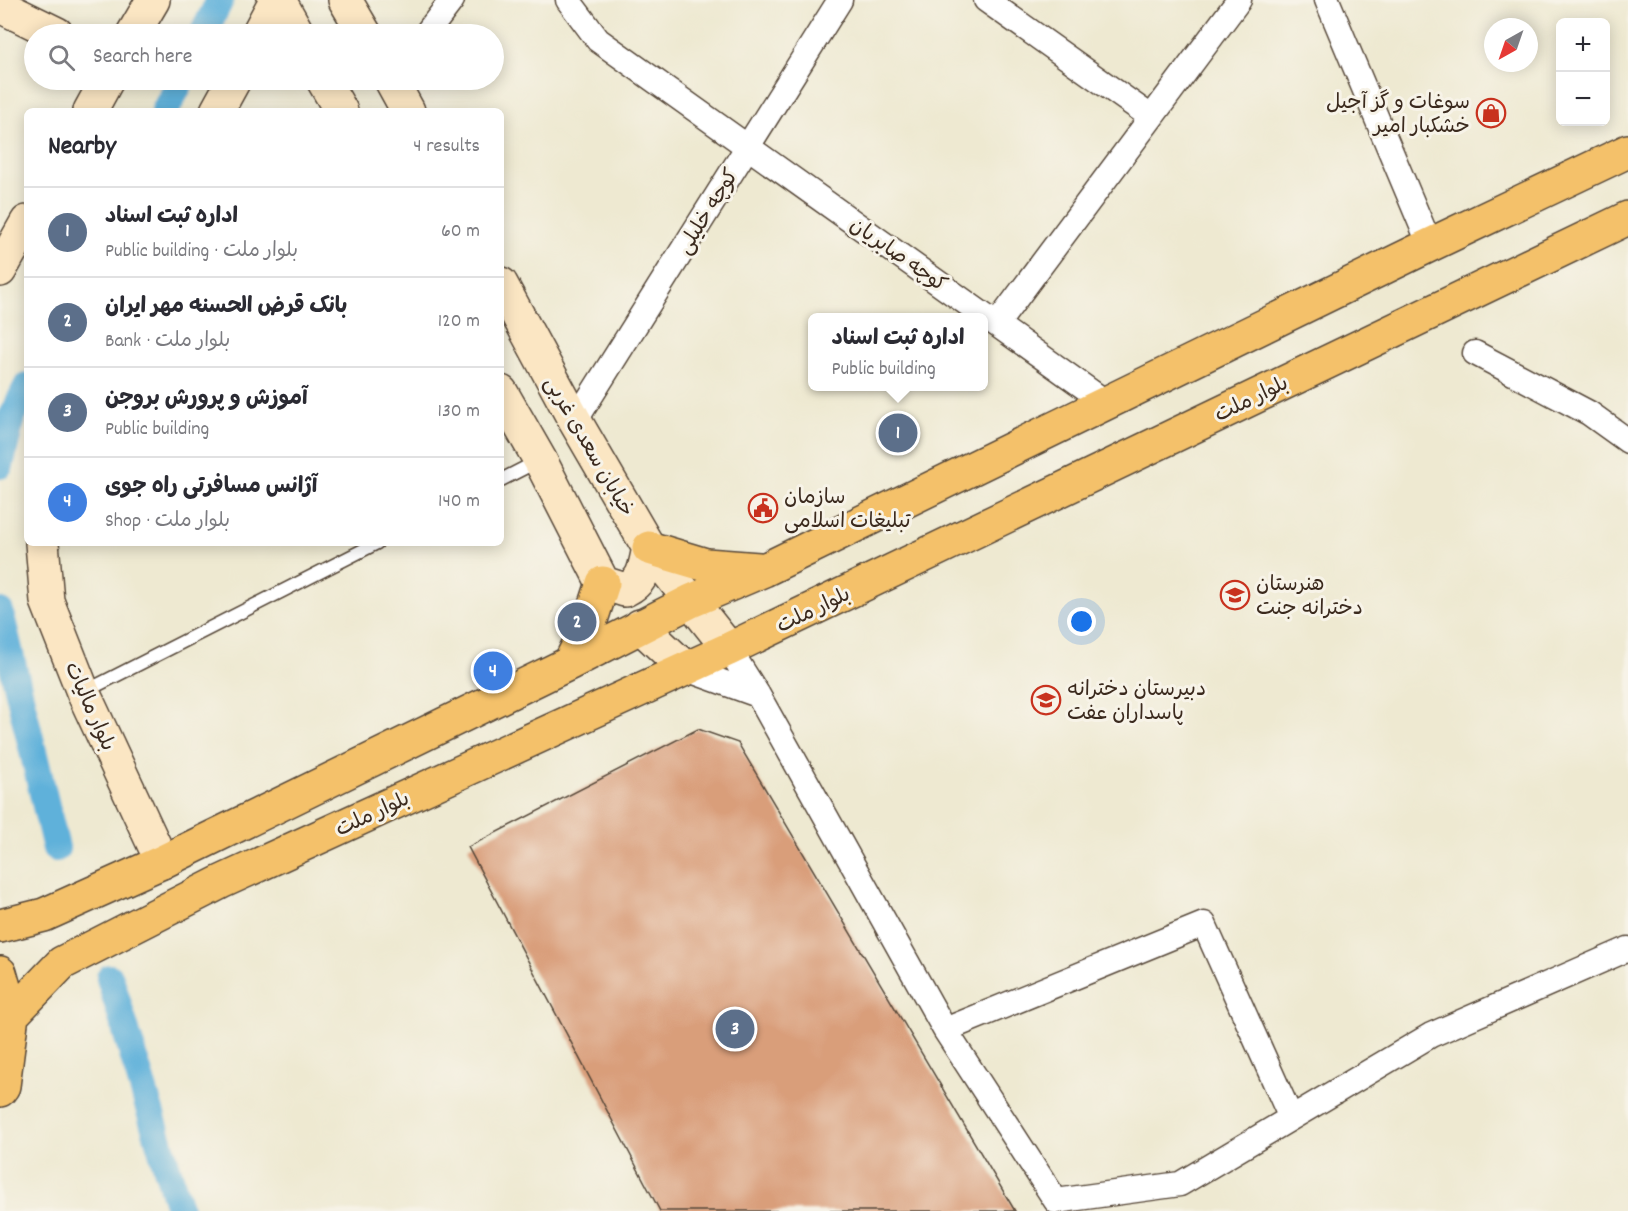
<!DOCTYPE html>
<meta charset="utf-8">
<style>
:root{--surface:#fff;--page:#f2f2f3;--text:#2b2b33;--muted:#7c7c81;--line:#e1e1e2;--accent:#c8321e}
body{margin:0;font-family:Dekko,"Playpen Sans Arabic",sans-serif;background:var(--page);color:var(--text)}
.controls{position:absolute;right:18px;top:18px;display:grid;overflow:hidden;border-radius:9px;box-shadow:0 3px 15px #0003}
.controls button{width:54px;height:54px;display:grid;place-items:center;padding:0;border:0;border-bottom:2px solid var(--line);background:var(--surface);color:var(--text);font:30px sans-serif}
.compass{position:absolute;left:1484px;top:18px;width:54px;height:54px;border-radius:50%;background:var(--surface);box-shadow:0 3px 15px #0003;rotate:220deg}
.you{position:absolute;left:1082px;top:622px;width:21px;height:21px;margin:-15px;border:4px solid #fff;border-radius:50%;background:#1a73e8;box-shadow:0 0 0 9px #1a73e833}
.badge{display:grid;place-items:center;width:39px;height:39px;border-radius:50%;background:var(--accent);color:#fff;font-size:20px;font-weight:700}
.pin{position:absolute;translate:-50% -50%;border:3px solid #fff;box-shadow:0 2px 6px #0006}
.popup{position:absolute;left:808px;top:313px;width:180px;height:78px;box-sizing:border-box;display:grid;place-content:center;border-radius:9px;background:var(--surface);filter:drop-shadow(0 2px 4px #0005);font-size:20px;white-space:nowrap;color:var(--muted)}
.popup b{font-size:22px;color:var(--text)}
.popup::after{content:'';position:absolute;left:50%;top:100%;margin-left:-12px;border:12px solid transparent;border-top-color:var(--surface)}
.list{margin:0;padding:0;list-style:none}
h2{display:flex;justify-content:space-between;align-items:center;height:78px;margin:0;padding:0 24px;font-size:26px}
h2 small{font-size:20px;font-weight:400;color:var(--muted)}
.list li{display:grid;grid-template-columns:39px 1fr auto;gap:18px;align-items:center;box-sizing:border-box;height:90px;padding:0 24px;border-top:2px solid var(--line)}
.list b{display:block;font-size:22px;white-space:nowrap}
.list p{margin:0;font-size:20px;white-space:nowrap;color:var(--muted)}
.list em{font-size:20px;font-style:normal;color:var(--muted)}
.icon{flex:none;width:33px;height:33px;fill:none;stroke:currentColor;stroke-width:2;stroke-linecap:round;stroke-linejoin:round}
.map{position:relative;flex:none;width:1628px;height:1211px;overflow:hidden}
.search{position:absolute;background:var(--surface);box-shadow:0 3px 15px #0003;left:24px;top:24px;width:480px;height:66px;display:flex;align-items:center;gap:15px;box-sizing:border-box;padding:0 21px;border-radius:33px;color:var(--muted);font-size:22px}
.panel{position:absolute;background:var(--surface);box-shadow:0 3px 15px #0003;left:24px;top:108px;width:480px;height:438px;border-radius:9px}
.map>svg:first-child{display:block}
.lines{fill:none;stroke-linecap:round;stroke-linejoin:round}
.canal{stroke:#5eb1da;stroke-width:28}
.building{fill:#d99e7a}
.lane-casing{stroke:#564739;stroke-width:15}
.street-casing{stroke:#564739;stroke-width:27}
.secondary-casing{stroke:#564739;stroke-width:36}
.primary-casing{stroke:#564739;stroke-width:36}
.lane{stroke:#fff;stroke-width:12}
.street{stroke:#fff;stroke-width:24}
.secondary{stroke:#fbe6c3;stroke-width:33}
.primary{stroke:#f4c16a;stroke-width:33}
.labels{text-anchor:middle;stroke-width:6;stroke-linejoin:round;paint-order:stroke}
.poi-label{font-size:21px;fill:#3b2a1e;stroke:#f7f3e8;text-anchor:start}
.street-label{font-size:21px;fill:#3b2a1e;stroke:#f7f3e8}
</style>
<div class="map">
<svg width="1628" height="1211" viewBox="0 0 1628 1211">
<rect width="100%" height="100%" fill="#f7f3e8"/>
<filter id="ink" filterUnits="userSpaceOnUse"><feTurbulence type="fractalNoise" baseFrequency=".0167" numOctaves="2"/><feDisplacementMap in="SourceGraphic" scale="12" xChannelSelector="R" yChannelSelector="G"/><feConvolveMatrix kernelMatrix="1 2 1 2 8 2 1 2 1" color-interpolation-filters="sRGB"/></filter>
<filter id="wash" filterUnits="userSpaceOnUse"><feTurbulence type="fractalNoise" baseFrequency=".008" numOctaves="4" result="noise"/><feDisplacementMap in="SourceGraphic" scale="24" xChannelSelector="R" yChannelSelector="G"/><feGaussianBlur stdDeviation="1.35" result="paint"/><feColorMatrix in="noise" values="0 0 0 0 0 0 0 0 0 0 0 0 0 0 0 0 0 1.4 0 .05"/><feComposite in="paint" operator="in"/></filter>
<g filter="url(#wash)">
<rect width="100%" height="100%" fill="#eee9d1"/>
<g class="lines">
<!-- canal -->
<path class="canal" d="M203,34L220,0
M165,111L181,80
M0,465L12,416L27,387
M0,612L56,848
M110,978L180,1211"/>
</g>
<g id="blocks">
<!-- building -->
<path class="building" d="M698,729L738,743L1015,1211H660L468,847Z"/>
</g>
</g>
<g filter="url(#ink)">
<use href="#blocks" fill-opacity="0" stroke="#564739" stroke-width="1.5"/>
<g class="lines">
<!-- lane casing -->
<g class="lane-casing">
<path id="lane" d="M501,480L540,460
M84,692L377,543"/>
</g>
<!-- street casing -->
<g class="street-casing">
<path id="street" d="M568,0L598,40L1108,404
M986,0L1151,117
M1327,0L1430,245
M426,34L452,0
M997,324L1239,0
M1475,353L1589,413L1628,441
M575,421L840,0
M729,649L758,695L945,1030L1056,1201L1180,1184L1431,1035L1628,949
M686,669L758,695
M945,1030L1204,924L1291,1118"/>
</g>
<!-- secondary casing -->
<g class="secondary-casing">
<path id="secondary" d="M279,0L298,34
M345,0L365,34
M0,6L57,34
M133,34L153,0
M258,34L276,0
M323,80L341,111
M391,80L408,111
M90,111L107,80
M217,111L234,80
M0,270L27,222
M501,284L575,421L649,548L729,649
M501,392L540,460L603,583L625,590C645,580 644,569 649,548
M42,543L47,601L83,692L162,862
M640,626L686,669"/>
</g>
<!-- primary casing -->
<g class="primary-casing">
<path id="primary" d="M649,548L706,565L759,569
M570,663L591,620L603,583
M0,926L44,915L162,862L570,663L691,601L764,570L1430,245L1628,151
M0,973L12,1015L3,1086L0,1090
M12,1015L62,963L221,882L729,649L1628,218"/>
</g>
<!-- lane -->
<use href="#lane" class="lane"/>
<!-- street -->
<use href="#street" class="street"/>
<!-- secondary -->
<use href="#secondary" class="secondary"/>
<!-- primary -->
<use href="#primary" class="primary"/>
</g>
</g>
<!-- icons -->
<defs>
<g id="shop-ring" transform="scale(1.5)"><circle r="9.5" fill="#f7f3e8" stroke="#c8321e" stroke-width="1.5"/><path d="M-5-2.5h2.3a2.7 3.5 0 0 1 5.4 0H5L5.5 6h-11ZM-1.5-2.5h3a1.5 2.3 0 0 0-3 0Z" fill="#c8321e"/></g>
<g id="civic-ring" transform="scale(1.5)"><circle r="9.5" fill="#f7f3e8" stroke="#c8321e" stroke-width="1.5"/><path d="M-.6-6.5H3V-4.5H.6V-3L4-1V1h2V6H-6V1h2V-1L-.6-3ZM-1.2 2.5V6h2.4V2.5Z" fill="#c8321e"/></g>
<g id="school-ring" transform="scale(1.5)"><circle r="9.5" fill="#f7f3e8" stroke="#c8321e" stroke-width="1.5"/><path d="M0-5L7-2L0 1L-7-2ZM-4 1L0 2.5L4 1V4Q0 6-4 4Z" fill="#c8321e"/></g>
</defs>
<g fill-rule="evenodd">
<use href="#shop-ring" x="1491" y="113"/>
<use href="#civic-ring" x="763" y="508"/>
<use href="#school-ring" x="1235" y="595"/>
<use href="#school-ring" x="1046" y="700"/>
</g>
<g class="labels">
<!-- poi labels -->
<g class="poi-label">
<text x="1470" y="108" text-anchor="end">سوغات و گز آجیل<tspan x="1470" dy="24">خشکبار امیر</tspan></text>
<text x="784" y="503">سازمان<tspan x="784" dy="24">تبلیغات اسلامی</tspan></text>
<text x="1256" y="590">هنرستان<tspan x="1256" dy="24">دخترانه جنت</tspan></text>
<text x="1067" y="695">دبیرستان دخترانه<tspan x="1067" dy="24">پاسداران عفت</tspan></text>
</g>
<!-- street labels -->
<g class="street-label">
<text transform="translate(707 211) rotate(-58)" y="7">کوچه خلیلی</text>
<text transform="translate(899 254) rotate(35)" y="7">کوچه صابریان</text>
<text transform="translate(1251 398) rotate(-26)" y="7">بلوار ملت</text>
<text transform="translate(590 446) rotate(60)" y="7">خیابان سعدی غربی</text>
<text transform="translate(813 609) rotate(-26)" y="7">بلوار ملت</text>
<text transform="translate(91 706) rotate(66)" y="7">بلوار مالیات</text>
<text transform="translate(372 813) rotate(-25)" y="7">بلوار ملت</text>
</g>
</g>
</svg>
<div class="controls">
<button>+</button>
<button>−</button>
</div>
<svg class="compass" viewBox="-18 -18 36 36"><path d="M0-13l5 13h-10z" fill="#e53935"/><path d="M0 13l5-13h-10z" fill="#7c7c81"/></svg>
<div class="you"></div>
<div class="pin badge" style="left:898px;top:433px;background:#5c6f8a">1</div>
<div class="popup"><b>اداره ثبت اسناد</b>Public building</div>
<div class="pin badge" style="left:577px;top:622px;background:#5c6f8a">2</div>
<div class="pin badge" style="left:735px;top:1029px;background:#5c6f8a">3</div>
<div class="pin badge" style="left:493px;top:671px;background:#3f7fe0">4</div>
<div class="search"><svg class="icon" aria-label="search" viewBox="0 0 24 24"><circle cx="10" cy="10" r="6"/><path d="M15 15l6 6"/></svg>Search here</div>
<section class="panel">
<h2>Nearby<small>4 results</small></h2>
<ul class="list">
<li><span class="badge" style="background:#5c6f8a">1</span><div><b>اداره ثبت اسناد</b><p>Public building · بلوار ملت</p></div><em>60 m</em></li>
<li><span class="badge" style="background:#5c6f8a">2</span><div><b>بانک قرض الحسنه مهر ایران</b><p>Bank · بلوار ملت</p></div><em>120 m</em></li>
<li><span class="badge" style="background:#5c6f8a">3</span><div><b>آموزش و پرورش بروجن</b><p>Public building</p></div><em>130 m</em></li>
<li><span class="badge" style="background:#3f7fe0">4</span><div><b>آژانس مسافرتی راه جوی</b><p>Shop · بلوار ملت</p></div><em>140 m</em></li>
</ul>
</section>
</div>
